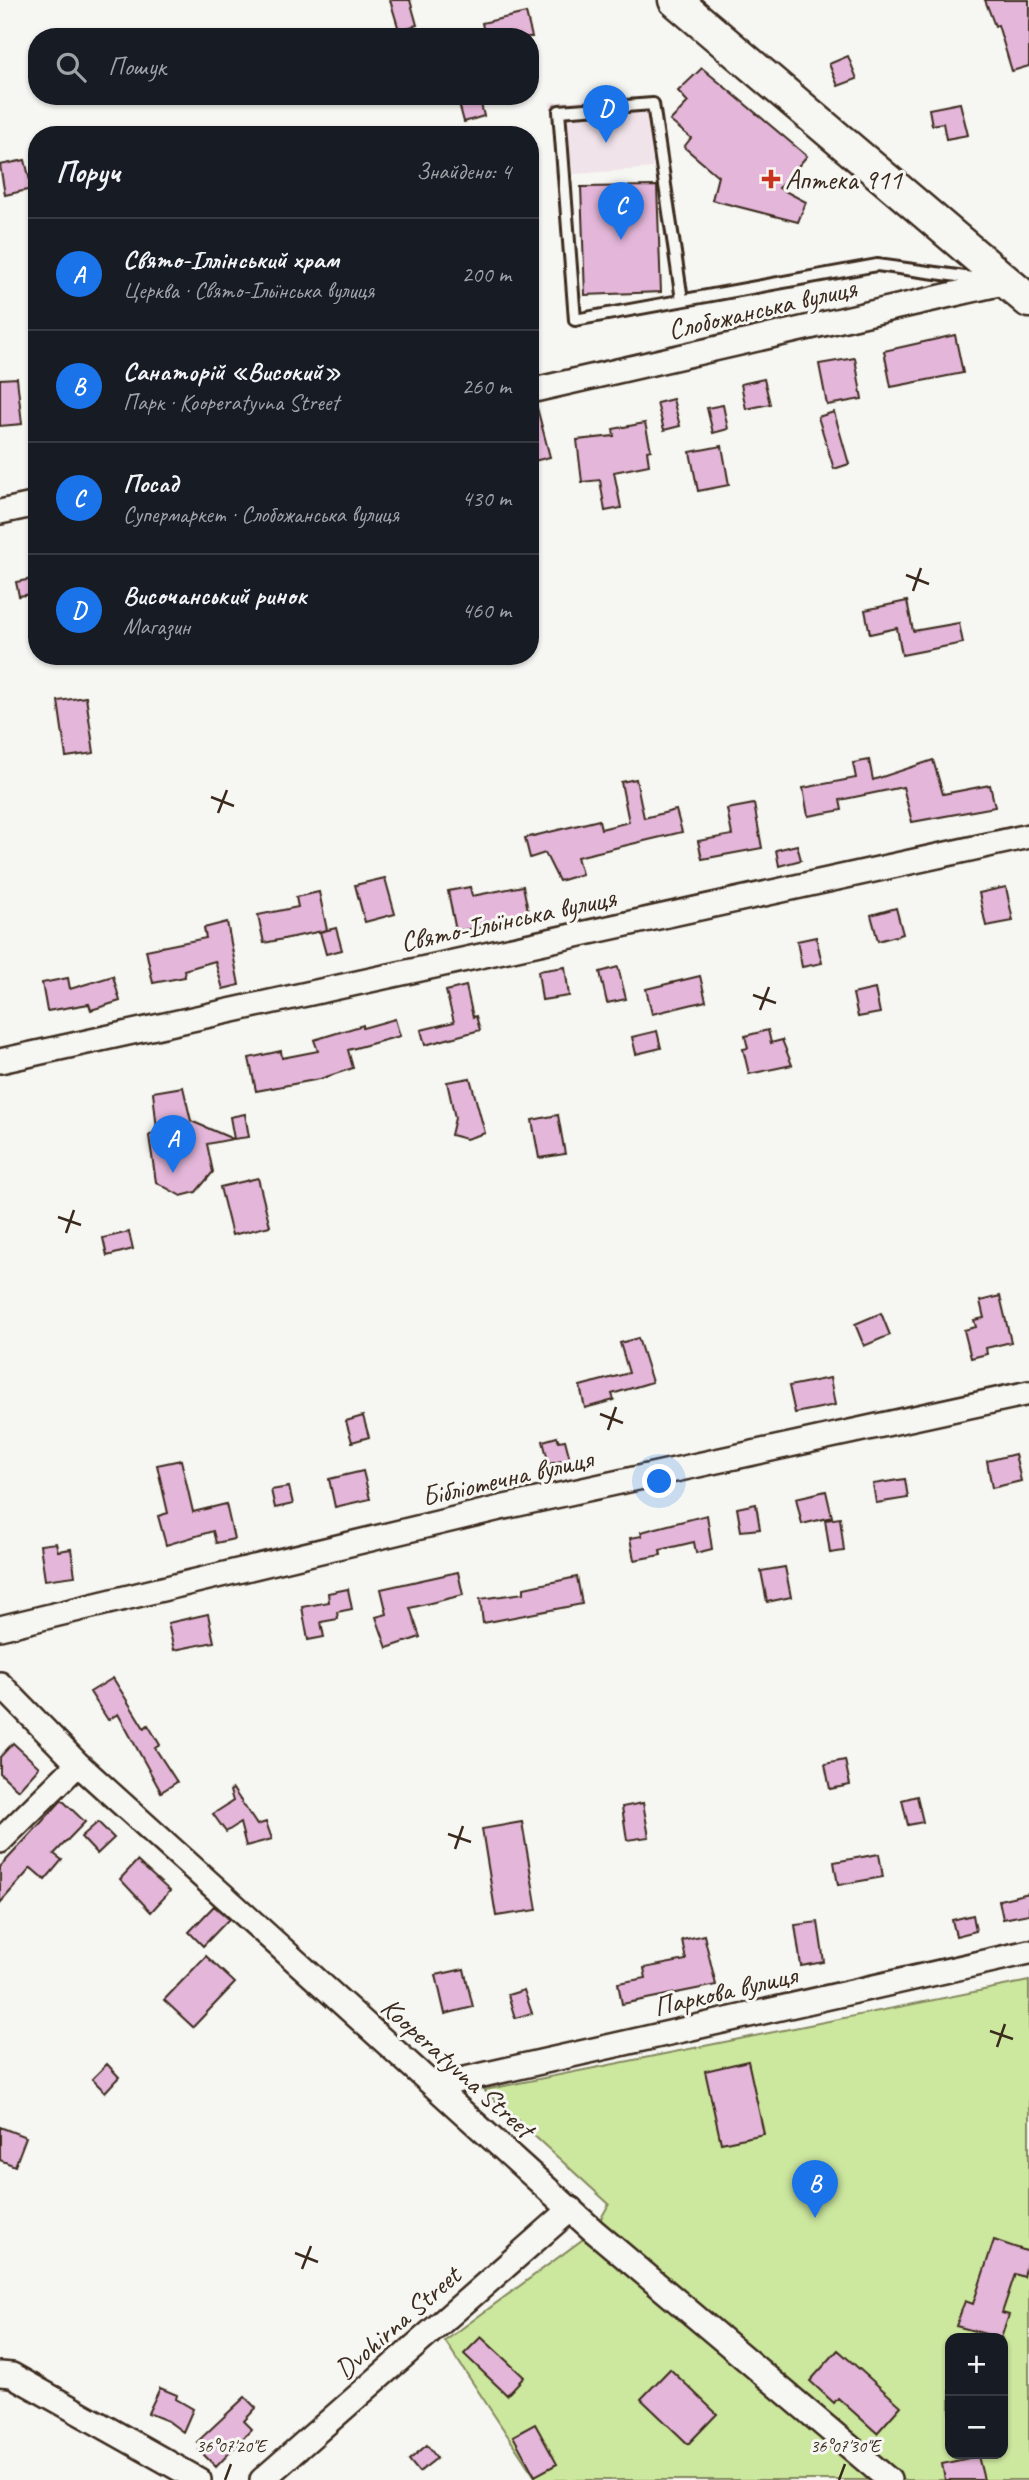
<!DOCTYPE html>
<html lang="uk">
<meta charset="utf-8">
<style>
:root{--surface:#171b24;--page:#20242c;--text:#f1f3f6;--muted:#9ea1a6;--line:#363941;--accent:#1a73e8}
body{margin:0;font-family:Caveat,sans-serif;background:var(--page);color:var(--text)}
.controls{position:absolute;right:21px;bottom:21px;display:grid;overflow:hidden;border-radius:14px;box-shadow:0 2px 5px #0004}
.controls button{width:63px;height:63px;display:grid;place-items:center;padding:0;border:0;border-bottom:2px solid var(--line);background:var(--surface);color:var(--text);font:35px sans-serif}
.you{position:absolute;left:660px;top:1482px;width:24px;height:24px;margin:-18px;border:5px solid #fff;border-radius:50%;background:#1a73e8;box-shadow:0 0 0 10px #1a73e833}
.badge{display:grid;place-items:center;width:46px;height:46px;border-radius:50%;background:var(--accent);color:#fff;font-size:23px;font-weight:700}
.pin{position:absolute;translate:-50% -58px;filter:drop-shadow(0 2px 4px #0008)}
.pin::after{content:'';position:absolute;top:37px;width:24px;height:21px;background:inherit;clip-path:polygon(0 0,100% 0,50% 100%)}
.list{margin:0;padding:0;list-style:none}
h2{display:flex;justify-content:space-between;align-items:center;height:91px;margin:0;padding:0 28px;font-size:30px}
h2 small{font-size:23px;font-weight:400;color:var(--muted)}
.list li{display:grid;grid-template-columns:46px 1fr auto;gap:21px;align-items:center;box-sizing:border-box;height:112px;padding:0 28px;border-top:2px solid var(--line)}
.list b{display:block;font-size:26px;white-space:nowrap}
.list p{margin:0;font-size:23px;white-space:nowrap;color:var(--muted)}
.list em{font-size:23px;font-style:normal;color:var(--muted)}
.icon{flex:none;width:38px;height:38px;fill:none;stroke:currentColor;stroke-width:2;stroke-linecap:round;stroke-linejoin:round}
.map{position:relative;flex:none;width:1029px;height:2480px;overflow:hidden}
.search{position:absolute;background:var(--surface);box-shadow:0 2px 5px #0004;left:28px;top:28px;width:511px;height:77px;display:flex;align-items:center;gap:18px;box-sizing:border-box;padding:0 24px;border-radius:28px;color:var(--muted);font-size:26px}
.panel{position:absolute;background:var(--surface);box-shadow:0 2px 5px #0004;left:28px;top:126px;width:511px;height:539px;border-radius:28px}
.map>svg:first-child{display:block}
.built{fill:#f1e3ea}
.green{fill:#cce79e;stroke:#84885e;stroke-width:2;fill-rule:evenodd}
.building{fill:#e4b6d9;stroke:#3b2a1e;stroke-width:2}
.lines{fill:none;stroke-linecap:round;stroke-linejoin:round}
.lane-casing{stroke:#3b2a1e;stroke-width:16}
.street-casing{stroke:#3b2a1e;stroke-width:28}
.secondary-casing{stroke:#3b2a1e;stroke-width:37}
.lane{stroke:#f6f6f2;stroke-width:10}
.street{stroke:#f6f6f2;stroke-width:23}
.secondary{stroke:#f6f6f2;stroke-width:32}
.ticks{fill:none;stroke:#3b2a1e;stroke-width:2.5}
.poi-dot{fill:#c8321e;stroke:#f6f6f2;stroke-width:2.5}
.labels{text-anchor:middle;stroke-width:6;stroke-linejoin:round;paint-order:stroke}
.poi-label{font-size:28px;fill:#3b2a1e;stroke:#f6f6f2;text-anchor:start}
.street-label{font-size:28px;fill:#3b2a1e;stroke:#f6f6f2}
.ticks-label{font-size:18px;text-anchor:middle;fill:#3b2a1e;stroke:#f6f6f2;stroke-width:6;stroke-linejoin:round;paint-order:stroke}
</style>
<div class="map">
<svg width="1029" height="2480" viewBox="0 0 1029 2480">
<rect width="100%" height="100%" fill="#f6f6f2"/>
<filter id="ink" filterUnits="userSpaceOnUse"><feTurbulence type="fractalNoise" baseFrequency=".0143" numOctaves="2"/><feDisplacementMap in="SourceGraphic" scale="14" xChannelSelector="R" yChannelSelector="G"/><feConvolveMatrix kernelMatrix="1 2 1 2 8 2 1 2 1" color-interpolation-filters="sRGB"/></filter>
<g filter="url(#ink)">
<!-- built -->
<path class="built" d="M629,97L630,111L648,110L653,168L573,174L572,163L563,164L559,122L552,123L550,102Z"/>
<!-- green -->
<path class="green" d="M1029,1981V2480H537L445,2341L594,2231L609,2204L484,2090ZM950,2338H1003V2454H950Z"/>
<!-- building -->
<path class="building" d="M390,0H410L417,25L399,30Z
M985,0H1029V66L1012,71L998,25L995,26Z
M526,13L532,37H485L482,23Z
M848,56L857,79L838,86L829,64Z
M702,68L807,156L779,188L806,202L798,222L712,200L718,176L684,147L691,138L670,121L688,102L678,91Z
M457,96H479L484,116L464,122Z
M960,103L968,135L946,139L943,123L932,125L929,109Z
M25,160L32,189L5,195L0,165Z
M657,186L661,292L585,295L581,187Z
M955,335L963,373L891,387L884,351Z
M855,358L862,399L827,405L819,364Z
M17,378L22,424L0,426V379Z
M764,379L770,404L746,409L741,384Z
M673,399L680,426L664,430L657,403Z
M536,404L550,457L530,462V405Z
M723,405L728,429L713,433L707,408Z
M834,412L849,464L834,469L818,417Z
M645,423L651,450L647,451L649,465L614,472L621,508L605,511L600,480L582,482L577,440L614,436L613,429Z
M722,446L729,485L698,491L690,452Z
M37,578V593L19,596L16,582Z
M907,601L913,631L959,623L963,643L902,655L897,628L870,634L865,610Z
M86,697L94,753L66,757L58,701Z
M869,760L873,780L933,760L943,794L990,785L995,807L912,822L903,787L840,800L842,810L808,816L803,788L856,778L853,763Z
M636,779L644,818L676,810L682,832L577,857L582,874L559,881L545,853L530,858L525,838L599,820L601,829L629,822L621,782Z
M754,804L762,848L702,859L698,841L732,835L727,809Z
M797,845L801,860L779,866L776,850Z
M385,878L395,914L365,922L355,885Z
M523,886L530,920L456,931L448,891L470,887L472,896Z
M1006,887L1013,921L986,926L979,893Z
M319,892L327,930L264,943L258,915L298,907L296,897Z
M896,908L903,934L878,941L871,915Z
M227,922L239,985L223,989L215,961L184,970L185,977L153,983L146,950L206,938L204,928Z
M336,928L342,950L326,954L320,932Z
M816,937L822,963L802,967L797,941Z
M565,967L569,996L542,1000L538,971Z
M618,967L626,999L607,1003L600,972Z
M113,976L120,1001L91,1010L89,1004L47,1011L42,983L68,978L70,989Z
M700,976L706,1001L652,1014L646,989Z
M466,986L473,1017L476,1016L480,1030L425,1045L421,1030L454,1022L446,991Z
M875,989L880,1013L858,1017L853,994Z
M395,1019L400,1036L348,1050L353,1068L320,1079L256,1091L249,1058L281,1051L282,1058L318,1051L314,1040L363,1025V1028Z
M768,1030L771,1043L782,1040L792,1065L749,1074L743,1049L748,1048L745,1036Z
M657,1031L661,1048L636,1054L632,1037Z
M470,1078L485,1133L466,1139L451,1135L455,1118L447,1082Z
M183,1087L191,1121L233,1139L207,1144L213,1172L196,1192L181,1196L156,1182L149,1136L157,1130L153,1092Z
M245,1114L249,1137L234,1139L230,1117Z
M558,1115L565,1154L539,1158L532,1120Z
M258,1178L270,1226L232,1235L220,1187Z
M129,1232L133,1249L107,1256L103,1238Z
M1000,1296L1011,1342L986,1348L987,1354L971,1358L964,1330L976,1327L974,1320L984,1318L980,1301Z
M881,1313L890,1335L864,1346L855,1324Z
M638,1338L652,1382L612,1394L614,1400L585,1408L580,1386L629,1373L620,1343Z
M830,1378L835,1405L795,1413L789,1386Z
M363,1416L369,1437L352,1442L346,1421Z
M557,1437L559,1441L565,1440L570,1459L549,1464L543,1441Z
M1015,1454L1021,1481L992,1488L987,1461Z
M181,1460L193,1512L226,1504L234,1539L216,1543L213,1531L166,1545L158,1516L168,1513L157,1465Z
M363,1471L370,1499L335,1507L329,1479Z
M905,1479L908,1498L876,1503L873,1484Z
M289,1487L293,1504L275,1508L271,1490Z
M826,1491L832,1517L802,1524L796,1498Z
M756,1504L760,1529L741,1531L737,1508Z
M707,1515L712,1549L696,1553L694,1542L660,1550L661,1555L634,1560L630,1538L642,1536L641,1532Z
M840,1518L844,1551L830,1553L825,1520Z
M56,1543L58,1551L71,1549L75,1576L45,1580L40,1545Z
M785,1567L791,1597L767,1602L761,1571Z
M458,1572L463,1595L410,1608L420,1637L387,1648L376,1617L387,1614L381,1589Z
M577,1577L582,1604L483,1623L480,1599L524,1593V1588Z
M348,1589L352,1609L337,1612L338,1619L321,1622L324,1637L308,1640L302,1607L329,1602L328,1593Z
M208,1614L214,1642L174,1650L168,1623Z
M113,1678L144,1728L148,1725L160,1745L155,1748L177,1782L161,1792L118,1714L108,1720L90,1692Z
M13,1743L39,1767L18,1790L0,1773V1757Z
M845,1760L850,1785L830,1789L825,1764Z
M233,1789L257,1825L266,1822L272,1839L246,1846L240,1823L226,1832L213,1814L233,1801L230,1791Z
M917,1796L923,1822L908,1825L902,1800Z
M62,1800L85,1822L54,1854L62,1860L45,1880L31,1868L0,1903V1867Z
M643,1803L649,1837L627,1840L622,1807Z
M98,1822L114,1838L97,1854L81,1837Z
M522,1822L537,1910L496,1916L482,1829Z
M879,1854L883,1877L838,1885L834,1862Z
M137,1861L170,1891L151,1912L120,1879Z
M1029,1893V1914L1003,1919L999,1900Z
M214,1906L229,1919L203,1946L189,1932Z
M973,1915L976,1931L956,1936L952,1920Z
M818,1922L824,1962L801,1966L795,1925Z
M704,1935L716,1985L622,2004L618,1983L646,1978L644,1968L686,1960L682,1940Z
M206,1956L235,1983L193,2027L164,2000Z
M464,1969L473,2007L445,2014L436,1975Z
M524,1990L532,2013L515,2018L508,1995Z
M748,2061L764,2134L721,2143L705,2071Z
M107,2064L119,2077L105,2092L92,2079Z
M0,2127L26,2137L15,2166L0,2160Z
M994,2240L1029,2252L1024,2277L1015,2274L1002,2313L1009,2315L1001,2338L956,2326L965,2301L973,2304Z
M481,2337L524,2377L507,2395L464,2354Z
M838,2350L901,2406L877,2433L838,2398L834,2403L810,2381Z
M670,2369L717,2414L688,2444L641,2399Z
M160,2388L177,2395L176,2399L193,2409L183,2432L168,2421L148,2413Z
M245,2397L256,2408L244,2421L252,2429L216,2467L199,2450L203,2446L197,2442Z
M535,2424L557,2464L535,2476L513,2436Z
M427,2445L437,2458L419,2472L409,2460Z
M978,2456L984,2480H945L942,2464Z"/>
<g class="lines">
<!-- lane casing -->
<g class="lane-casing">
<path id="lane" d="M682,300L653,104L559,111L575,320L877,265L987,280"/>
</g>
<!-- street casing -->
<g class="street-casing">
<path id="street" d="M530,391L1007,282
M0,512L37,504
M0,1061L1029,836
M0,1628L500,1508L1029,1393
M0,1684L78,1764L594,2231L889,2480
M0,1841L78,1764
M434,2086L1029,1952
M0,2374L12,2375L199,2480
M262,2480L571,2209"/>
</g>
<!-- secondary casing -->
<g class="secondary-casing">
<path id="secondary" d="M675,0L1029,301"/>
</g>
<!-- lane -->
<use href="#lane" class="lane"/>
<!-- street -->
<use href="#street" class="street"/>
<!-- secondary -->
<use href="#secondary" class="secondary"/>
</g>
</g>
<!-- ticks -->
<path class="ticks" d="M906,575L929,584M913,591L921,568M211,797L234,806M218,813L227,790M753,995L776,1003M760,1010L769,987M58,1217L81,1225M66,1233L74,1210M600,1414L623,1423M608,1430L616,1407M448,1834L471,1842M455,1849L463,1826M990,2031L1013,2039M997,2047L1005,2024M295,2253L318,2262M302,2269L311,2246M225,2480L231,2464M839,2480L845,2464"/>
<!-- markers -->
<path class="poi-dot" d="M767.5 168.5h7v7h7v7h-7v7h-7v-7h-7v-7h7z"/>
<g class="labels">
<!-- poi labels -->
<g class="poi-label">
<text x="785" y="189">Аптека 911</text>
</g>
<!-- street labels -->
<g class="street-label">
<text transform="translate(762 308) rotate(-13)" y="10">Слобожанська вулиця</text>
<text transform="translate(508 919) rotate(-12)" y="10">Свято-Ільїнська вулиця</text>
<text transform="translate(507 1477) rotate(-13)" y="10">Бібліотечна вулиця</text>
<text transform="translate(725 1990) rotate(-13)" y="10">Паркова вулиця</text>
<text transform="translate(458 2067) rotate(42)" y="10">Kooperatyvna Street</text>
<text transform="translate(397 2322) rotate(-41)" y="10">Dvohirna Street</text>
</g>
</g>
<g class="ticks-label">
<text x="231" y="2452">36°07'20"E</text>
<text x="845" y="2452">36°07'30"E</text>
</g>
</svg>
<div class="controls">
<button>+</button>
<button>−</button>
</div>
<div class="you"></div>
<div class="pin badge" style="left:173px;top:1173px">A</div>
<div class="pin badge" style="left:815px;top:2218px">B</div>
<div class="pin badge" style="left:621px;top:240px">C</div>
<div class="pin badge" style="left:606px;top:143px">D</div>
<div class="search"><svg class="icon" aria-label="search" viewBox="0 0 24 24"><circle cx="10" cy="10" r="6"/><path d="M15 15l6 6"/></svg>Пошук</div>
<section class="panel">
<h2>Поруч<small>Знайдено: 4</small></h2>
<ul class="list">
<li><span class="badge">A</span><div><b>Свято-Іллінський храм</b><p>Церква · Свято-Ільїнська вулиця</p></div><em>200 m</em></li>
<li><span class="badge">B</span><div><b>Санаторій «Високий»</b><p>Парк · Kooperatyvna Street</p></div><em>260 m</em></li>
<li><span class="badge">C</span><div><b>Посад</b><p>Супермаркет · Слобожанська вулиця</p></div><em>430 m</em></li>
<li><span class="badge">D</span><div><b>Височанський ринок</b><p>Магазин</p></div><em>460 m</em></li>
</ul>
</section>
</div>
